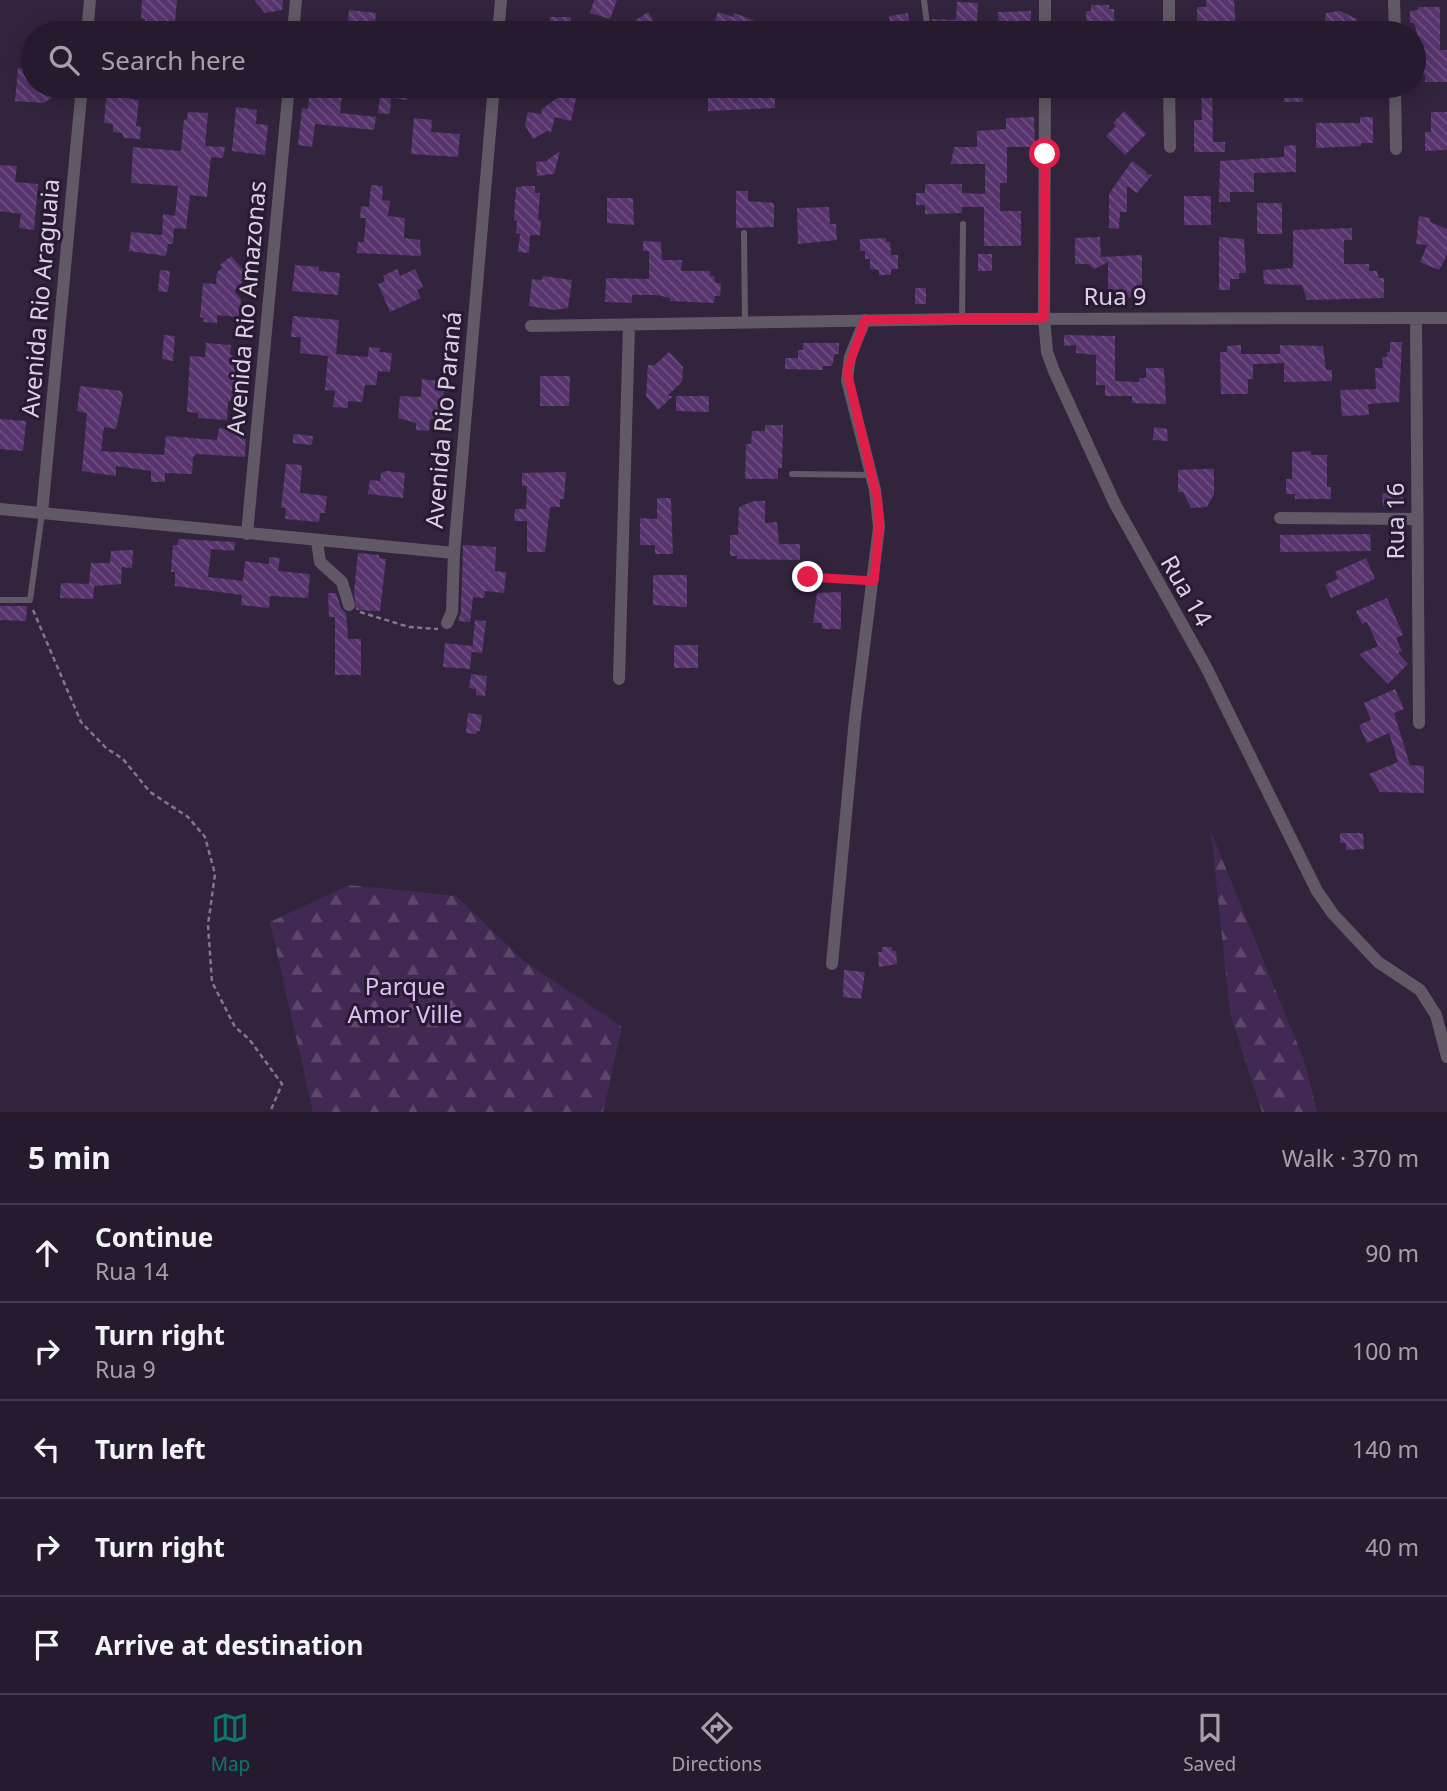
<!DOCTYPE html>
<meta charset="utf-8">
<style>
:root{--surface:#261b2e;--page:#2e2436;--text:#f1f3f6;--muted:#a4a1aa;--line:#42394a;--accent:#0f766e}
body{margin:0;font-family:"Noto Sans",sans-serif;background:var(--page);color:var(--text)}
.stop{position:absolute;width:21px;height:21px;margin:-16px;border:5px solid #e11d48;border-radius:50%;background:#fff}
.stop.end{background:#e11d48;border-color:#fff;box-shadow:0 2px 7px #0008}
.list{margin:0;padding:0;list-style:none}
h2{display:flex;justify-content:space-between;align-items:center;height:91px;margin:0;padding:0 28px;font-size:30px}
h2 small{font-size:23px;font-weight:400;color:var(--muted)}
.list li{display:grid;grid-template-columns:46px 1fr auto;gap:21px;align-items:center;box-sizing:border-box;height:98px;padding:0 28px;border-top:2px solid var(--line)}
.list b{display:block;font-size:26px;white-space:nowrap}
.list p{margin:0;font-size:23px;white-space:nowrap;color:var(--muted)}
.list em{font-size:23px;font-style:normal;color:var(--muted)}
.icon{flex:none;width:38px;height:38px;fill:none;stroke:currentColor;stroke-width:2;stroke-linecap:round;stroke-linejoin:round}
.map{position:relative;flex:none;width:1447px;height:1112px;overflow:hidden}
.search{position:absolute;background:var(--surface);box-shadow:0 4px 18px #0003;left:21px;right:21px;top:21px;height:77px;display:flex;align-items:center;gap:18px;box-sizing:border-box;padding:0 24px;border-radius:38px;color:var(--muted);font-size:26px}
.sheet{height:581px;background:var(--surface)}
nav{display:flex;justify-content:space-around;align-items:center;box-sizing:border-box;height:98px;border-top:2px solid var(--line);background:var(--surface);font-size:19px;color:var(--muted)}
nav a{display:grid;justify-items:center;gap:4px}
nav .on{color:var(--accent)}
.map>svg:first-child{display:block}
.forest{fill:url(#forest-firs)}
.building{fill:url(#building-back-hatch)}
.lines{fill:none;stroke-linecap:round;stroke-linejoin:round}
.path{stroke:#82778b;stroke-width:2.5;stroke-dasharray:5 3.5;stroke-linecap:butt}
.lane{stroke:#615a66;stroke-width:6}
.street{stroke:#615a66;stroke-width:12}
.route{stroke:#e11d48;stroke-width:9}
.labels{text-anchor:middle;stroke-width:6;stroke-linejoin:round;paint-order:stroke}
.street-label{font-size:24px;fill:#dbd2e2;stroke:#281a32}
.park-label{font-size:24px;fill:#ddbff4;stroke:#281a32}
</style>
<div class="map">
<svg width="1447" height="1112" viewBox="0 0 1447 1112">
<defs>
<pattern id="forest-firs" width="22" height="20" patternUnits="userSpaceOnUse" patternTransform="scale(1.75)"><rect width="22" height="20" fill="#422953"/><path d="M5 1l3.5 6h-7zM16 11l3.5 6h-7z" fill="#5d476b"/></pattern>
<pattern id="building-back-hatch" width="6" height="6" patternUnits="userSpaceOnUse" patternTransform="scale(1.75)"><rect width="6" height="6" fill="#57346e"/><path d="M-1 5l2 2M0 0l6 6M5-1l2 2" fill="none" stroke="#6f5082"/></pattern>
</defs>
<rect width="100%" height="100%" fill="#32243d"/>
<!-- forest -->
<path class="forest" d="M1211,832L1304,1060L1317,1112H1262L1230,1013Z
M349,885L456,896L524,961L622,1027L603,1112H313L270,922Z"/>
<!-- building -->
<path class="building" d="M142,0H177L174,33L144,32L145,19L141,18Z
M254,0H283L282,10L265,13Z
M594,0H617L610,19L590,13Z
M1206,0H1234L1236,33H1197V7H1206Z
M957,2L978,3L977,33H934L932,19L956,20Z
M1091,5H1109V9H1114L1115,33H1087L1086,11H1091Z
M1418,7H1440V50H1447V82H1425V75H1417V33L1414,23H1410V11L1418,10Z
M349,10L376,13L374,33H347Z
M1031,11V33H999L998,12Z
M1340,11L1357,19V33H1323L1326,13Z
M648,12L654,22L641,30L647,33H610L615,20L628,25Z
M718,12L733,17L734,13L755,21L750,33H710Z
M908,13L911,33H868L867,28L890,24L889,16Z
M550,17H571V33H550Z
M18,68L33,69V86H50L56,95L44,103L15,101Z
M310,86H343L340,113L376,117L374,130L315,124L312,147L298,145L302,108L308,109Z
M381,86H408L407,100L391,98L390,114L378,113Z
M708,86H775V108L708,111Z
M1201,86H1212L1213,142H1225V152H1194V120H1202Z
M1286,86H1303V102H1284Z
M107,87L130,89L129,99L139,100L136,126L141,127L140,139L124,138L122,133L113,132V124L104,123Z
M567,91L577,94L571,121L555,117L551,132L547,131L533,139L525,125L528,112L541,114L542,109Z
M236,107L257,110L256,124L268,125L265,155L232,151Z
M1124,111L1146,134L1125,155L1106,136L1116,126L1113,123Z
M188,112L208,113L205,146L225,147L223,158L211,157L207,197L190,195L186,229L174,228L173,244H168L166,256L129,251L131,232L162,235L163,214L175,216L178,186L131,183L133,147L181,151L184,120H187Z
M1431,112H1447V150L1425,151V132H1431Z
M1034,117L1035,147H1007V183H1000V211H1021V246H984V207H962V213L925,214V205H916V193H925V184H962V193L985,194V164H951L954,147H977V131L1006,129V118Z
M1360,117H1373V143H1361V146L1316,148V123H1360Z
M414,118L432,120L431,132L460,134L458,157L411,154Z
M1296,145V172L1254,173V192H1230V202H1219L1220,161L1284,157V146Z
M560,151L554,174L537,176L536,162L546,161Z
M1132,161L1147,172L1145,174L1152,175L1137,193L1127,186V212H1120L1119,229L1109,228V194Z
M0,165L17,166L15,182L38,184L34,230L19,228L21,214L0,211Z
M371,185L383,186L382,200L390,201L388,216L405,218L404,238L420,240L421,256L357,253L358,242H364L366,218H360L361,206L369,207Z
M526,186H535V193H540L538,220H541L540,235H530L529,253L518,252L520,234L516,233L517,221L514,220L516,187Z
M736,191H748V201L774,203V227L736,228Z
M1184,196H1211V225H1184Z
M607,198H633L634,225L607,223Z
M1257,203H1282V234H1257Z
M829,207L830,224H836L837,240L798,244L797,208Z
M1419,216L1430,218V222L1447,229V255L1439,270L1420,262L1427,245L1416,244Z
M1352,228V240H1344V264H1369V271H1377L1379,278H1384V298L1307,300L1302,285L1264,284L1263,270L1293,268V230Z
M1100,237L1101,257L1142,255V296L1124,298V305L1108,304V262L1094,269L1088,264H1075V238Z
M1219,237L1244,239L1246,273H1239V279H1230V290H1219Z
M886,238V242H890L891,255H898V269H891V275H879V270L870,269V259H865V251H860V239Z
M643,241L661,242L662,260H682L681,271H710V276H714L715,282L721,284L720,296H715L714,303L670,301V298L657,295H632V303L605,302L606,278L649,279V251H643Z
M978,254H992V271H978Z
M231,256L248,276L234,291L241,299L239,317L217,315V323L203,322L204,318L200,317L203,283L216,284L217,272L222,268L220,265Z
M295,265L319,267V271L340,273L338,295L292,291Z
M397,269L400,276L415,269L423,287L417,290L421,298L390,312L378,284L385,281L383,276Z
M160,270L170,271L168,292L158,291Z
M543,276L572,280L568,308L554,310L529,306L532,279L542,280Z
M915,288H926V304H915Z
M293,316L339,320L336,354L368,357L369,347L380,348L379,352L392,353L390,372L378,371L376,385H365L362,402L348,401V408L333,407L335,391L325,390L328,356L300,353L301,337H291Z
M164,335L175,336L173,361L162,359Z
M1064,335L1115,336V381L1139,382V378H1146V368H1164L1166,404L1132,403V396H1105V385H1096V355L1076,353V345L1064,346Z
M1390,342H1402L1399,402L1368,404L1369,415L1342,416L1340,390L1376,389L1375,368H1383L1382,357H1387V352H1390Z
M206,343L231,345L230,354L236,358L235,375H243L240,402L228,401L227,420L198,418V413L187,412L190,356L205,357Z
M803,343H839V354H835L832,366H823V370L785,369V358H798V350H803Z
M1241,345V354H1280V345L1323,346L1326,370H1332V381L1284,382V363L1253,364V379H1248V394H1221L1220,352H1227V346Z
M669,352L683,367L682,382L667,396H673L658,410L646,396L648,365H655Z
M540,376H570L569,406H540Z
M422,379L445,382L440,420L430,419L429,431L416,430V423L398,418L400,396L421,397Z
M80,386L121,391L123,396L116,429L104,427L101,451L164,455L166,436L217,440L219,428L246,431L245,457L197,454L193,457L192,474L165,473V482H151V471L116,466V476L82,471L87,413L77,411Z
M676,396H709V412L676,411Z
M0,419L26,421L23,451L0,449Z
M765,425H783L782,468H778V479H745L746,444H751L752,431H765Z
M1154,427L1167,429L1168,441L1153,440Z
M293,434L313,436L312,445L293,443Z
M1311,451V455H1327V487H1331V499H1295V494H1286V479H1292V452Z
M286,464L302,465L300,493L327,496L325,513H320L319,522L285,519L286,508H281Z
M1202,469H1214V494L1207,507L1191,508L1183,492H1178V470Z
M387,471L405,473L403,498L368,494L370,480L380,481L381,473Z
M566,472L564,499H560V507H550L545,552H527V521H514L515,509H526L527,486H522V473Z
M1387,484H1400L1405,506H1383L1382,494L1387,493Z
M657,498H671L673,554H655V545H640V518L657,519Z
M754,501H765V523L777,522L779,544H800V560L737,559V556H730V535H738L739,507Z
M1370,534L1371,551L1280,552V535Z
M178,539L235,542L234,551L211,549L208,577L243,581L245,561L269,564V557L280,558L278,571L310,574L308,598L270,596L269,608L241,605L242,595L175,586V572H171L173,545H178Z
M463,545L496,547L495,571L506,572L504,593L485,591L484,598L473,597L470,622L458,621L461,612Z
M133,550L132,568L122,567L121,584L94,586L93,599L60,598L61,583L89,584L91,563H110L111,551Z
M358,553L379,555V558L386,559L380,611L356,610L354,592Z
M1366,558L1375,579L1331,598L1325,585L1338,579L1335,572Z
M653,575H687V607L653,605Z
M841,592V629H822V623H813L817,593Z
M328,593H336L341,608L346,613L348,639H361V675H335V617H329Z
M1387,598L1403,635L1396,638L1402,651L1398,653L1408,664L1388,684L1359,654L1378,646L1367,622L1362,624L1356,611Z
M0,606H27L26,621L0,620Z
M475,620L486,621L482,653L472,652Z
M445,643L472,646L470,669L443,667Z
M674,645H698V668H674Z
M471,674L487,676L485,696L476,695V689L469,688Z
M1395,689L1404,709L1394,713L1410,765L1424,766V793L1380,792L1369,774L1398,762L1389,733L1367,743L1359,725L1371,720L1364,703Z
M468,713L482,715L480,731H477L476,734L466,733Z
M1340,833H1363L1364,849L1346,850V843H1340Z
M882,947H892V951H896L897,964L879,967L878,952H882Z
M844,970L865,972L861,999L843,997Z"/>
<g class="lines">
<!-- path -->
<path class="path" d="M33,610L81,722L106,748L123,759L150,792L188,817L205,837L215,874L208,925L212,982L235,1027L249,1039L282,1084L270,1112
M360,612L409,627L438,629"/>
<!-- lane -->
<path class="lane" d="M924,0L928,33
M744,233L745,322
M962,319L963,224
M792,474L870,475
M808,577L872,581
M0,600H30L42,513"/>
<!-- street -->
<path class="street" d="M1169,0V33
M1394,0L1395,33
M87,33L90,0
M293,33L296,0
M498,33L501,0
M1045,33V0
M1045,86L1044,318L1047,352L1054,371L1115,504L1206,667L1317,891L1333,914L1378,962L1420,990L1436,1015L1447,1057
M1169,86L1170,147
M1395,86L1396,149
M1416,318L1419,723
M531,326L962,319L1447,318
M0,509L454,553L494,86
M42,513L82,86
M1280,518L1416,519
M247,534L289,86
M317,541L320,562L342,582L349,605
M447,623L452,612L454,553
M619,679L629,325
M832,964L855,719L879,527L875,490L847,380L850,357L865,320"/>
</g>
<g class="lines">
<!-- route -->
<path class="route" d="M808,577L874,581L879,527L878,502L847,371L865,320L1044,318L1045,154"/>
</g>
<g class="labels">
<!-- street labels -->
<g class="street-label">
<text x="1115" y="305">Rua 9</text>
<text transform="translate(41 298) rotate(-85)" y="8">Avenida Rio Araguaia</text>
<text transform="translate(247 308) rotate(-85)" y="8">Avenida Rio Amazonas</text>
<text transform="translate(444 420) rotate(-85)" y="8">Avenida Rio Paraná</text>
<text transform="translate(1396 521) rotate(-90)" y="8">Rua 16</text>
<text transform="translate(1186 591) rotate(60)" y="8">Rua 14</text>
</g>
<!-- park labels -->
<g class="park-label">
<text x="405" y="995">Parque<tspan x="405" dy="28">Amor Ville</tspan></text>
</g>
</g>
</svg>
<div class="stop" style="left:1045px;top:154px"></div>
<div class="stop end" style="left:808px;top:577px"></div>
<div class="search"><svg class="icon" aria-label="search" viewBox="0 0 24 24"><circle cx="10" cy="10" r="6"/><path d="M15 15l6 6"/></svg>Search here</div>
</div>
<section class="sheet">
<h2>5 min<small>Walk · 370 m</small></h2>
<ul class="list">
<li><svg class="icon" aria-label="ahead" viewBox="0 0 24 24"><path d="M12 20V5M6 11l6-6 6 6"/></svg><div><b>Continue</b><p>Rua 14</p></div><em>90 m</em></li>
<li><svg class="icon" aria-label="right" viewBox="0 0 24 24"><path d="M7 20v-9h11M14 6l5 5-5 5"/></svg><div><b>Turn right</b><p>Rua 9</p></div><em>100 m</em></li>
<li><svg class="icon" aria-label="left" viewBox="0 0 24 24"><path d="M17 20v-9H6M10 6l-5 5 5 5"/></svg><div><b>Turn left</b></div><em>140 m</em></li>
<li><svg class="icon" aria-label="right" viewBox="0 0 24 24"><path d="M7 20v-9h11M14 6l5 5-5 5"/></svg><div><b>Turn right</b></div><em>40 m</em></li>
<li><svg class="icon" aria-label="arrive" viewBox="0 0 24 24"><path d="M6 21V4h12l-3 4 3 4H6"/></svg><div><b>Arrive at destination</b></div></li>
</ul>
</section>
<nav>
<a class="on"><svg class="icon" aria-label="map" viewBox="0 0 24 24"><path d="M3 6l6-2 6 2 6-2v14l-6 2-6-2-6 2zM9 4v14M15 6v14"/></svg>Map</a>
<a><svg class="icon" aria-label="directions" viewBox="0 0 24 24"><path d="M12 3l9 9-9 9-9-9zM9 14v-3h6M13 9l2 2-2 2"/></svg>Directions</a>
<a><svg class="icon" aria-label="saved" viewBox="0 0 24 24"><path d="M7 4h10v16l-5-4-5 4z"/></svg>Saved</a>
</nav>
